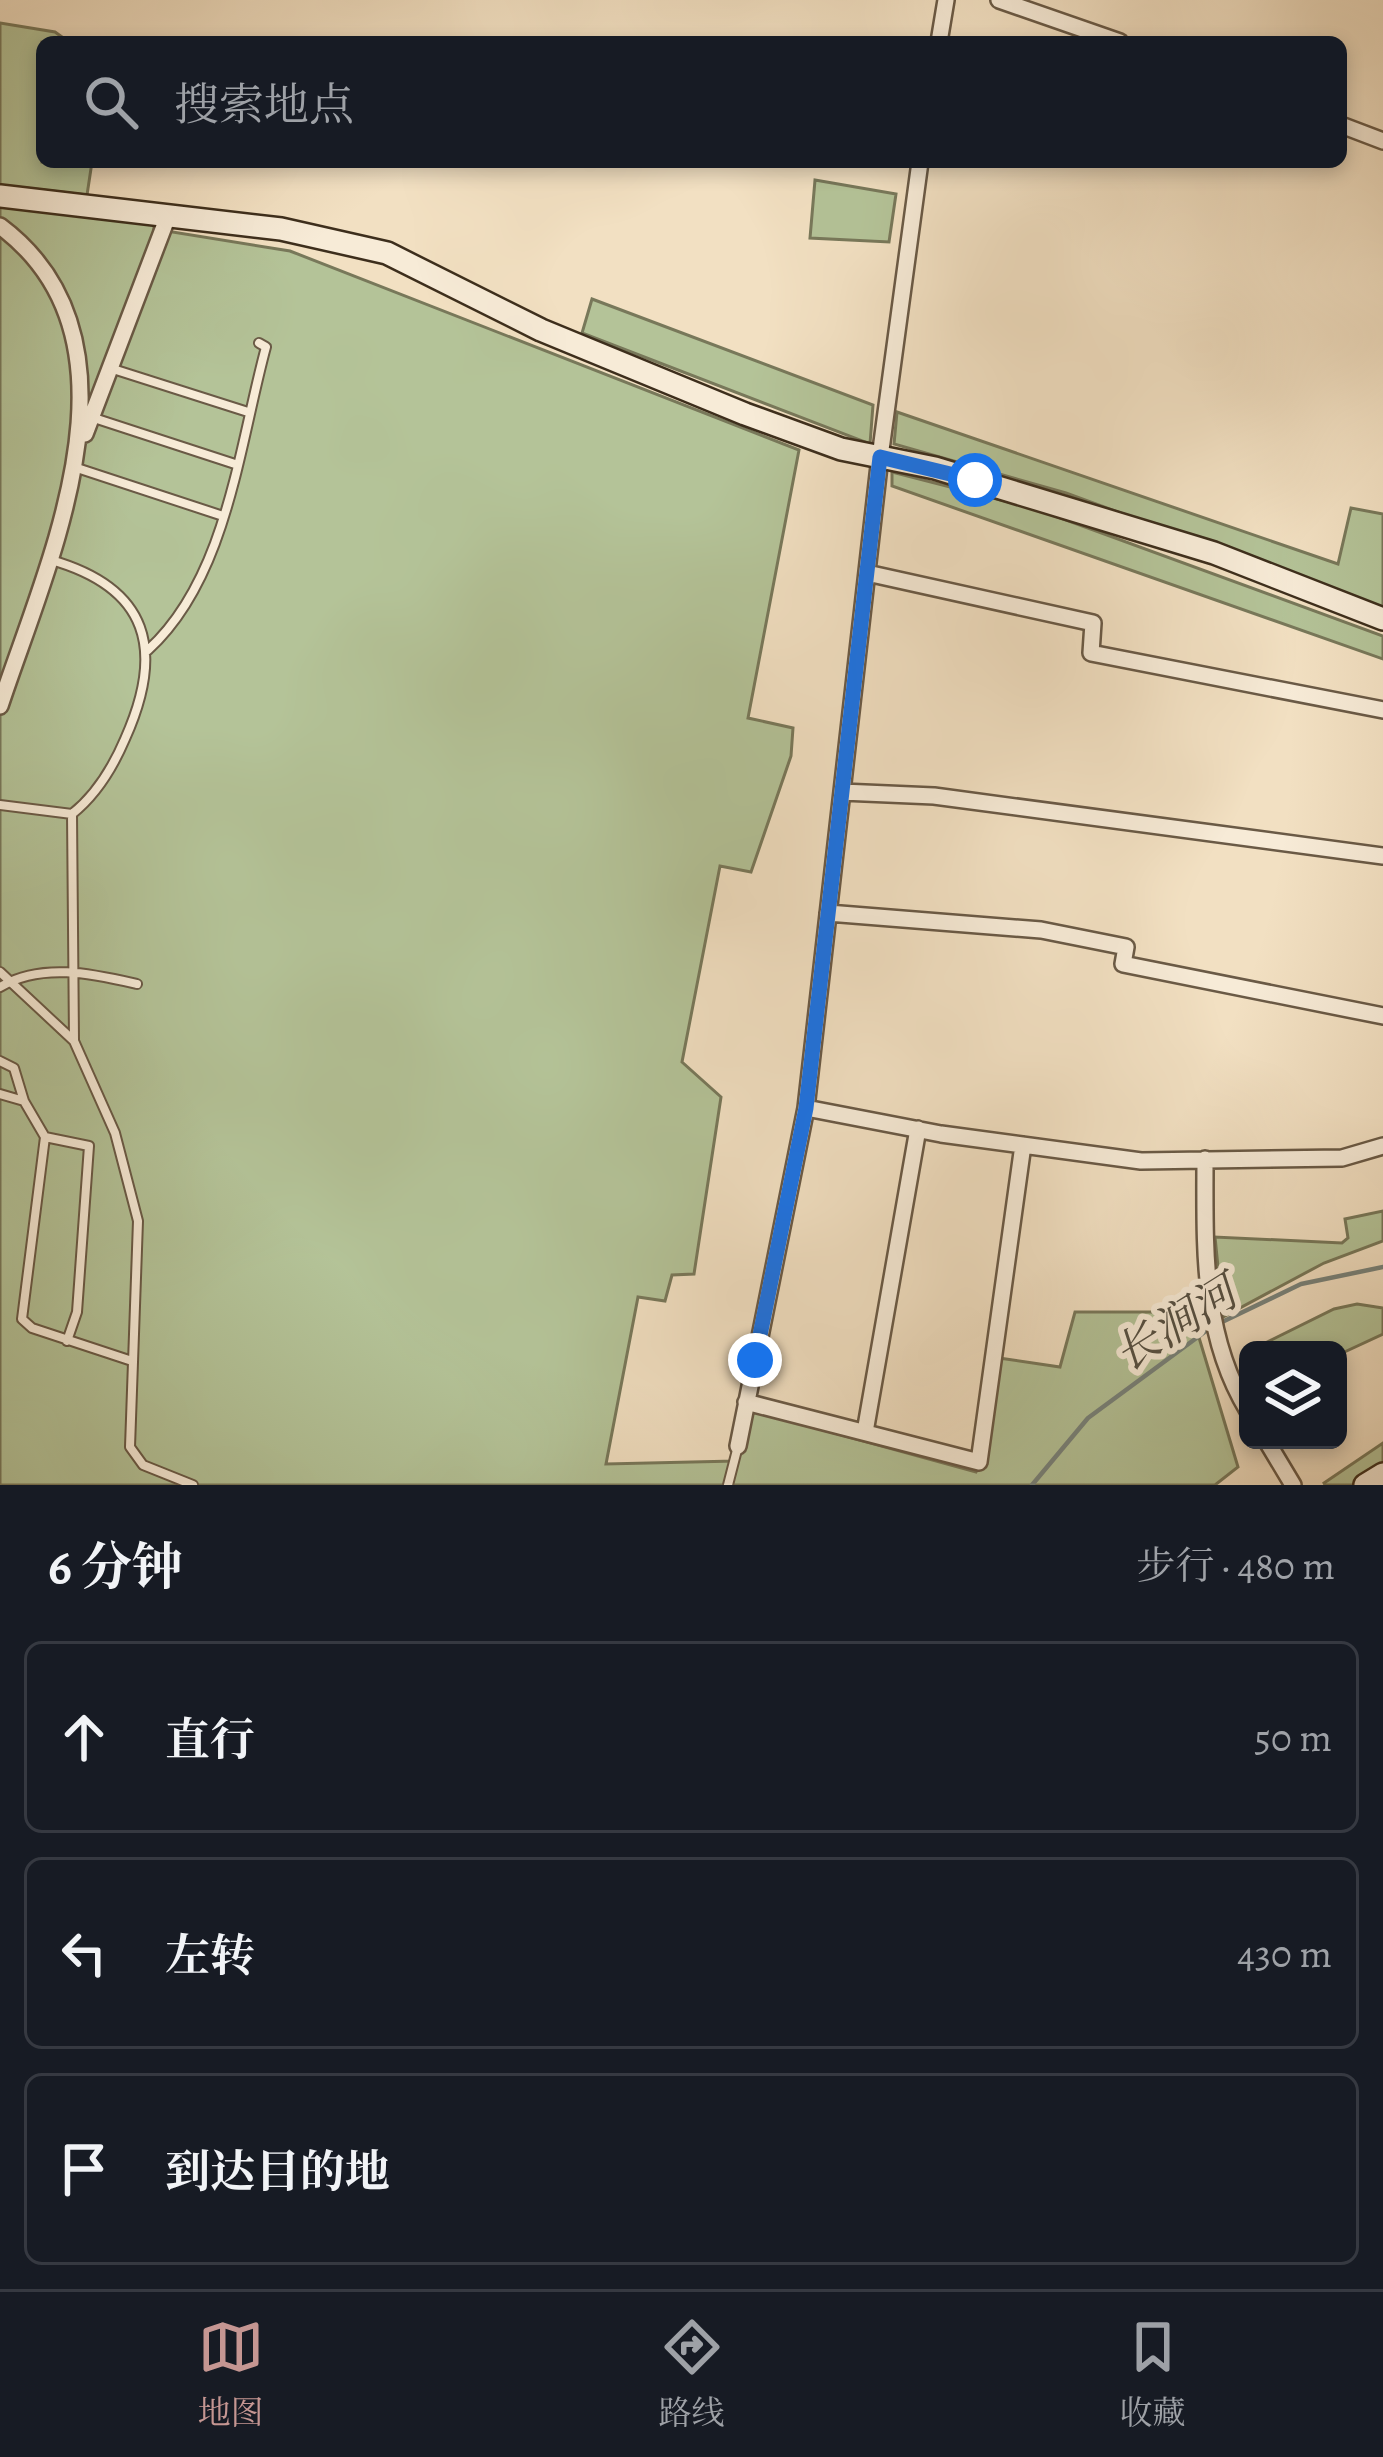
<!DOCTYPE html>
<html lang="zh">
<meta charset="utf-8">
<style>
:root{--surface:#171b24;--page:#242831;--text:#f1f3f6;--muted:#9ea1a6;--line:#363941;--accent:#c59692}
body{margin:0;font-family:Alegreya,"Noto Serif SC",serif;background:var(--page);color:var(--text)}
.controls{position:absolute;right:36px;bottom:36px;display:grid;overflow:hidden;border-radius:18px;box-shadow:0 6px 18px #0003}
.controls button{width:108px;height:108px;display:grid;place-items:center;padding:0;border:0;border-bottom:3px solid var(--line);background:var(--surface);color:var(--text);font:60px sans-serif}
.stop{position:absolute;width:36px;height:36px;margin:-27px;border:9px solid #1a73e8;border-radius:50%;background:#fff}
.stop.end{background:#1a73e8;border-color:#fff;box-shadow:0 3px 12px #0008}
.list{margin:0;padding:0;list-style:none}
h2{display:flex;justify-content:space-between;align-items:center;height:156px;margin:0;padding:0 48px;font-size:51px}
h2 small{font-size:39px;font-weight:400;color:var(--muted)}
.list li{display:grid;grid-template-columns:78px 1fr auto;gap:36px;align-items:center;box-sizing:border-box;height:192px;margin:0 24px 24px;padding:0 24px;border:3px solid var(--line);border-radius:18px}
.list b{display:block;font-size:45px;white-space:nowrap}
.list em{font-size:39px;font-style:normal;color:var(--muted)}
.icon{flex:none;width:66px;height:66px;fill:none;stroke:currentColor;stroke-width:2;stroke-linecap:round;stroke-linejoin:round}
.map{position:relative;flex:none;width:1383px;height:1485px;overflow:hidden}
.search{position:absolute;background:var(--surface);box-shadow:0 6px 18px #0003;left:36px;right:36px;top:36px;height:132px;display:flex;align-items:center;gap:30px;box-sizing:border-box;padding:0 42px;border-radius:18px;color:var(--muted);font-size:45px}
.sheet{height:804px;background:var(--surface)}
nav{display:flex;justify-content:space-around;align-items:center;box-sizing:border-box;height:168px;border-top:3px solid var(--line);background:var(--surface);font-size:33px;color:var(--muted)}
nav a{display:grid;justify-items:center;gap:6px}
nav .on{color:var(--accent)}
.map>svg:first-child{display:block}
.green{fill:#b4c398;stroke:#78785a;stroke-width:3}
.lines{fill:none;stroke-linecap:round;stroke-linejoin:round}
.stream{stroke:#78837c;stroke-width:4.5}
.lane-casing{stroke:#6a5a46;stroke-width:12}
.street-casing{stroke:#6a5a46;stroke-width:20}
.secondary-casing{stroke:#3d2e1c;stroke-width:26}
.lane{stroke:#f7ebd7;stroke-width:8}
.street{stroke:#f7ebd7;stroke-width:15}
.secondary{stroke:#f7ebd7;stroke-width:21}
.route{stroke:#1a73e8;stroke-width:15}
.labels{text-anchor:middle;stroke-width:12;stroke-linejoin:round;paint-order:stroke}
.water-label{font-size:45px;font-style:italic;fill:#565144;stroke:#f7ebd7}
</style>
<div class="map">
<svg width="1383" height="1485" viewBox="0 0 1383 1485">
<rect width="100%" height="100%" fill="#f2e0c2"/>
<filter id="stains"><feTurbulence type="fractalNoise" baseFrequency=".00167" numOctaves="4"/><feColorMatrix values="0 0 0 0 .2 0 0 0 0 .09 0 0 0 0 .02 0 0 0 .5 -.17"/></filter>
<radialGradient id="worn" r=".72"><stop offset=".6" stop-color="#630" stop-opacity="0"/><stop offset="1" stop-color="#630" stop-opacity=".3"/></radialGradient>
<!-- green -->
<path class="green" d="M0,23L55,32L69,42H42V162H92L87,195L0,185Z
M815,180L896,194L889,242L810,238Z
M0,203L154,224V229L290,251L799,450L748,718L793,728L791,756L751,872L720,866L682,1062L721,1097L694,1274L672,1275L665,1301L638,1297L606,1464L735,1461L747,1409L976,1472L983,1459L999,1358L1060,1367L1075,1312H1201L1205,1324L1197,1331L1238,1467L1215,1485H0Z
M592,299L873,405L870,444L582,333Z
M897,412L1338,564L1351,508L1383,514V609L1066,493L894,444Z
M892,472L1036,509L1383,636V659L892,486Z
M1383,1211V1241L1324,1263L1223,1317L1215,1237L1342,1243L1348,1238L1345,1219Z
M1357,1304L1383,1308V1334L1338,1355V1350H1251L1334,1309Z
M1383,1443V1485H1325L1324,1483Z"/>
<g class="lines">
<!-- stream -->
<path class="stream" d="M1220,1323L1301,1284L1383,1267
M1032,1485L1088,1418L1210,1328"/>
<!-- lane casing -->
<g class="lane-casing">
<path id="lane" d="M113,369L248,412
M94,418L235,464
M74,467L220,515
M148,650C227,578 239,446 266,347L259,343
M0,805L72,814C96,795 113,767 125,739C165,650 149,588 51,560
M72,814L74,1040
M0,972L74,1041L115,1133L138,1221L130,1447L143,1465L193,1485
M0,987C42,962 93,974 137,984
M0,1061L14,1068L24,1101
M0,1094L24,1101L45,1137L22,1319L32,1328L132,1361
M45,1137L89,1146L77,1312L67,1341
M728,1485L738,1446"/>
</g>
<!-- street casing -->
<g class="street-casing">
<path id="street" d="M999,0L1120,42
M939,42L946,0
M1341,125L1383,141
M0,226C154,341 47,563 0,706
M85,434L168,216
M867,573L1093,623L1091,653L1383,710
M842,792L934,796L1383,856
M828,913L1041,930L1126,947L1123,964L1383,1016
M806,1108L941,1134L1141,1161L1342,1158L1383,1146
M1205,1159C1205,1246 1201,1334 1248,1411
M746,1402L979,1462L1023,1145
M865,1432L918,1129
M1266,1440L1293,1485
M738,1446L806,1108L880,457L920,162"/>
</g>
<!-- secondary casing -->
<g class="secondary-casing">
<path id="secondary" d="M0,196L281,229L387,253L541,330L745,414L841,449L935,468L1214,553L1383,619
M1365,1485L1383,1474"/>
</g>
<!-- lane -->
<use href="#lane" class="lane"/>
<!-- street -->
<use href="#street" class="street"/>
<!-- secondary -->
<use href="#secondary" class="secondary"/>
</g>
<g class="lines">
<!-- route -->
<path class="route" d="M755,1360L806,1108L880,457L975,480"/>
</g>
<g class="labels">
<!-- water labels -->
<g class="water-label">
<text transform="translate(1175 1323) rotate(-32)" y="16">长涧河</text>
</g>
</g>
<rect width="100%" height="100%" filter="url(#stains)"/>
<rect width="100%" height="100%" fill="url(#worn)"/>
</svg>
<div class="controls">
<button><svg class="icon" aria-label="layers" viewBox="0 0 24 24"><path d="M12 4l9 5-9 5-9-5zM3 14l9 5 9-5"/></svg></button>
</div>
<div class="stop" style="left:975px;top:480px"></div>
<div class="stop end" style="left:755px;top:1360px"></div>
<div class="search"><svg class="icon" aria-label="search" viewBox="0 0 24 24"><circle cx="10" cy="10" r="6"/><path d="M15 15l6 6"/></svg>搜索地点</div>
</div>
<section class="sheet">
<h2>6 分钟<small>步行 · 480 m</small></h2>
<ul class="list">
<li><svg class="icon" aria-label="ahead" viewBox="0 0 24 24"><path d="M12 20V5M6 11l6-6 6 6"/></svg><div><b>直行</b></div><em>50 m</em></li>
<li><svg class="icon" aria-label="left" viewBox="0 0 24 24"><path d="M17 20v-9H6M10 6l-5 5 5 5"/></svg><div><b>左转</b></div><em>430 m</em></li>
<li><svg class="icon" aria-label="arrive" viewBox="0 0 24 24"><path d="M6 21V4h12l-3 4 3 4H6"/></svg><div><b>到达目的地</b></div></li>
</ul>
</section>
<nav>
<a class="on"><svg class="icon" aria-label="map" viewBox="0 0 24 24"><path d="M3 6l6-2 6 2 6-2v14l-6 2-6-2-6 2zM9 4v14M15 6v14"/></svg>地图</a>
<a><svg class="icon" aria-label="directions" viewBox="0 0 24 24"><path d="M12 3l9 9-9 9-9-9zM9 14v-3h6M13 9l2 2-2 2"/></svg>路线</a>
<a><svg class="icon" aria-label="saved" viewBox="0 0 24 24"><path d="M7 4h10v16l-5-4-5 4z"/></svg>收藏</a>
</nav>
